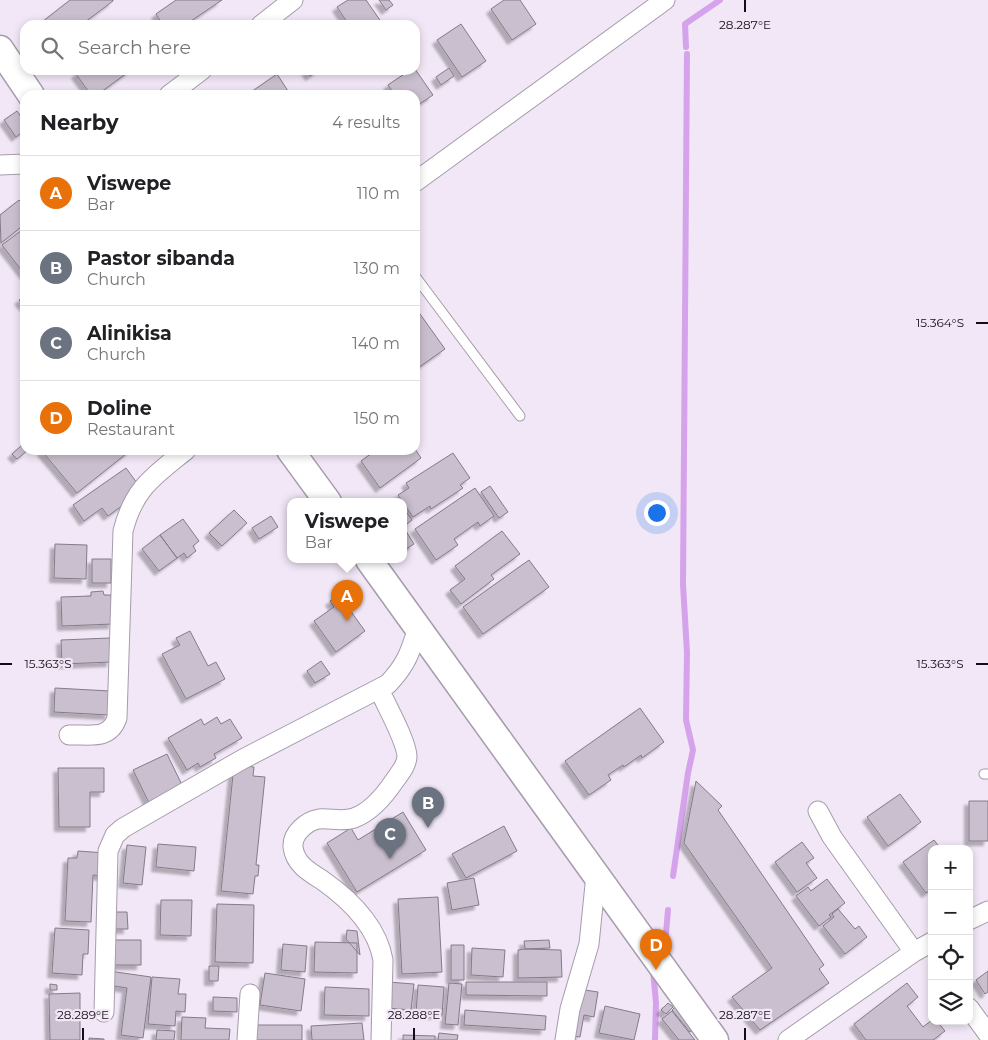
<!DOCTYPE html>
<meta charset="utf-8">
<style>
:root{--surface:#fff;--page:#f2f2f2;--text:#202124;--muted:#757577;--line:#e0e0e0;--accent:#2563eb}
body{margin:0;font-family:Montserrat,sans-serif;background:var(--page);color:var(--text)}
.controls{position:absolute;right:15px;bottom:15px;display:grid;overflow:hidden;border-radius:10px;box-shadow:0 2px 8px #0003}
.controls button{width:45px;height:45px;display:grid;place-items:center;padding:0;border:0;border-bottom:1px solid var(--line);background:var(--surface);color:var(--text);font:25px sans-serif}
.you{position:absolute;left:656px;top:512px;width:18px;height:18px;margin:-12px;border:4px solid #fff;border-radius:50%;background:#1a73e8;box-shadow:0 0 0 8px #1a73e833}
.badge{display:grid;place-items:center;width:32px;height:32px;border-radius:50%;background:var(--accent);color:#fff;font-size:16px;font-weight:700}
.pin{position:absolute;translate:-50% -41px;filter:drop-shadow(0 1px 2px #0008)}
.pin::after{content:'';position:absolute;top:26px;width:18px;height:15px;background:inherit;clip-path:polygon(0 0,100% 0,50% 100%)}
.popup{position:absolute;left:287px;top:498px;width:120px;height:65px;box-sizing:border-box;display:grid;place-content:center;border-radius:10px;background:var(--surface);filter:drop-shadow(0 1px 4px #0005);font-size:16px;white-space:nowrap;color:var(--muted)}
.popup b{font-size:19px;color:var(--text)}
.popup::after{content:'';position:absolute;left:50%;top:100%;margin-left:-10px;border:10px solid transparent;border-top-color:var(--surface)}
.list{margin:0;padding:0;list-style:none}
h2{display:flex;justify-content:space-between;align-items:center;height:65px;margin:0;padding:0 20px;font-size:21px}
h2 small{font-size:16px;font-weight:400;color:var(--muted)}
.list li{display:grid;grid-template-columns:32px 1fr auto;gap:15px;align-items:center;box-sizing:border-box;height:75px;padding:0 20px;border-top:1px solid var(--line)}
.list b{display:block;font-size:19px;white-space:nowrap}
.list p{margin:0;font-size:16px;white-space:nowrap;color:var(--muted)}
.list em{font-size:16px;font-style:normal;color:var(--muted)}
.icon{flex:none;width:28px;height:28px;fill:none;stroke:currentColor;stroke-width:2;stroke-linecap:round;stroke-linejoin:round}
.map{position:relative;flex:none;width:988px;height:1040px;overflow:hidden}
.search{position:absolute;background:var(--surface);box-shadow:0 2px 8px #0003;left:20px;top:20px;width:400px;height:55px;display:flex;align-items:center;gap:12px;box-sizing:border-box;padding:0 18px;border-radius:15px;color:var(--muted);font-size:19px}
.panel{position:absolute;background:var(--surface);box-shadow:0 2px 8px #0003;left:20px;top:90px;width:400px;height:365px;border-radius:15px}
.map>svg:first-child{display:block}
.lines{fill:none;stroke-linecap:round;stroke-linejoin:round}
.stream{stroke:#d5a3eb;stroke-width:6}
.building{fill:#cabfce;stroke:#847b89;filter:url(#shadow)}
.lane-casing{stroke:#a69cab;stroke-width:11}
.street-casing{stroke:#a69cab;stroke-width:21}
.secondary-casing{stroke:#a69cab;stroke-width:29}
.lane{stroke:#fff;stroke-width:9}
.street{stroke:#fff;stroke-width:19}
.secondary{stroke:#fff;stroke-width:26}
.ticks{fill:none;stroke:#120e14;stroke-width:2}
.ticks-label{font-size:12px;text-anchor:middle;fill:#120e14;stroke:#f1e7f6;stroke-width:4.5;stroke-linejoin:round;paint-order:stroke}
</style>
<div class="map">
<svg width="988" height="1040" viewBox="0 0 988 1040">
<defs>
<filter id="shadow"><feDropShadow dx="-4.5" dy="4.5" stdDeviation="1" flood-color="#0004"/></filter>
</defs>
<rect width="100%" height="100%" fill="#f1e7f6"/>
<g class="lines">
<!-- stream -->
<path class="stream" d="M686,47L685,24L720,0
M673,876L688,773L693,750L686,720L687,653L683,584L687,54
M665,945L668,910
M653,970L656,1003L655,1040"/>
</g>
<!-- building -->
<path class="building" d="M70,0H113V1L81,25H44L42,22Z
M176,0H222L185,25H163L156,14Z
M348,0H366L382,23L378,25H349L337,7Z
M379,0H389L393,5L386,10Z
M504,0H520L536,24L512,40L491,9Z
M461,24L486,61L462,77L437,40Z
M449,68L454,76L441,85L436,77Z
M415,69L433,95L415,107V95H395L388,85L410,70Z
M81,70H131L97,95H91L76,74Z
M306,70H319L310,76Z
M277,74L290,94L288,95H253L251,92Z
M17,111L25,122V130L16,137L4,120Z
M19,200L25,207V224L1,243L0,215Z
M22,230L25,234V275L2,245Z
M25,296V307L19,300Z
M415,307L445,349L415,370Z
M22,445L27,451L17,459L12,454Z
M415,449L421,458L380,488L361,461L376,450Z
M41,450H131L77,493Z
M453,453L470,478L460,485L463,488L431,509L430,506L413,517L398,495L409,488L406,483Z
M126,468L137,483L132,487L137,495L108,516L102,508L84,521L73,505Z
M490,486L508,512L499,518L481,492Z
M475,488L494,516L480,526L478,522L454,539L458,545L436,560L415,529Z
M234,510L247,523L222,546L209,533Z
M407,513L412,520L403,527V516Z
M271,516L278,527L259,539L252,528Z
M183,519L199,541L193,546L196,551L187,558L184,553L177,558L160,535Z
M406,531L414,544L406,549L403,545V533Z
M502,531L520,554L491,575L494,579L461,604L450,590L465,579L455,566Z
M160,535L177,558L159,571L142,549Z
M55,544L87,545L86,579L54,578Z
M92,559H111V583H92Z
M529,560L549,587L483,634L463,607Z
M103,591L104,595H111L113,624L62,626L61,597L91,596V592Z
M339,595L365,631L336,652L314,621L334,607L330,601Z
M190,631L208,666L216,662L225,679L186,699L162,654L180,645L176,638Z
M110,638L111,662L62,664L61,640Z
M321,661L330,674L315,683L307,671Z
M55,688L110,691L109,715L54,712Z
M640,708L664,742L642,758L641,755L624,767L623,765L608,775L611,780L589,795L565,761Z
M217,717L221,724L230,719L242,738L214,754L216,758L200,767L198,763L187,770L168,738L201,719L204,725Z
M167,754L184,789L150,805L133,770Z
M234,765L254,767L253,776L265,777L256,865H259L258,876H255L253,894L221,891Z
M58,768H104V792H90V827H59Z
M696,781L722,806L718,810L824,965L819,969L829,983L760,1030L732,997L772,968L684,843Z
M900,794L921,822L888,846L867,817Z
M969,801H988V841H969Z
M403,812L426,850L357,892L327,843L351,828L358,840Z
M504,826L517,851L466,878L452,854Z
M934,840L941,849H932V889L926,893L903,862Z
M802,842L814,858L806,863L817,878L797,892L775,862Z
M158,844L196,847L194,871L156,867Z
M127,845L146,847L142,885L123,883Z
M78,851L105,853L104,876L93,875L91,922L65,921L68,858H77Z
M474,878L479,905L452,910L447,883Z
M827,879L845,903L829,915L831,917L819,926L796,896L808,887L811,891Z
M438,897L442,972L402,974L398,899Z
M161,900H192L191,936L160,935Z
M217,904L254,905L253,963L215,962Z
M838,909L855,929L859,926L867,937L845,954L823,926L834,917L832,914Z
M113,912H127L128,929H114Z
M55,928L89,930L88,954H83L82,975L52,973Z
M347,930L357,931L360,955L346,939Z
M114,940H141V965H114Z
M549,940L550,948L525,949L524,941Z
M315,942L357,943V973L314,972Z
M283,944L307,946L305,972L281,970Z
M451,945H464V980H451Z
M472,948L505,950L503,977L471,975Z
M525,949L561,950L562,977L518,978V950Z
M209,966H219L218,981H209Z
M109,971L151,977L143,1038L121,1035L127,988L107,985Z
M988,971V992L985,994L976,980Z
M265,973L305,979L301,1011L260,1005Z
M152,977L180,979L178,994H186L185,1012L176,1011L175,1026L148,1024Z
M388,982L414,984L411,1010L386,1008Z
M466,982H547V996L466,995Z
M449,983L462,984L458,1025L445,1024Z
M907,983L918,997L907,1006L923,1027L932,1020L937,1021L945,1031L933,1040H866L854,1024Z
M50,984L57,985V990H50Z
M418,985L444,987L442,1015L416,1013Z
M325,987L369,989V1016L324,1015Z
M578,989L598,992L594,1017L584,1015L580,1037L570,1036Z
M80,993V1040H50L49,994Z
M213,997L237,998V1012L213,1011Z
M668,1003L673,1007L666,1014L661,1010Z
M605,1006L640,1014L634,1040L599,1033Z
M675,1007L694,1029L690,1032L672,1010Z
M465,1010L546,1016L545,1030L464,1025Z
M672,1011L695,1040H679L662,1019Z
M182,1017L206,1018L205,1028L230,1029L229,1040H181Z
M362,1023L364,1040H312L311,1026Z
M254,1025H302V1040H254Z
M157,1030L175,1031L174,1040H156Z
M439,1033L458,1035L457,1040H438Z
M403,1035L435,1036V1040H403Z
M89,1038L104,1039V1040H89Z"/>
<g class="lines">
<!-- lane casing -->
<g class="lane-casing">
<path id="lane" d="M415,276L520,416
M984,774H988"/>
</g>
<!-- street casing -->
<g class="street-casing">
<path id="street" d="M261,25L293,0
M169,95L202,70
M0,165L25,164
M415,182L665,0
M379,689C386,705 406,740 407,756C407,765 400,773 395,780C385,795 371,812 354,818C342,822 331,818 319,819C307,821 292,833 293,847C295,864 309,872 322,880C349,899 377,925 383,960L381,1040
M69,735C89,734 109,741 117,718L123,531C134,488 153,477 186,450
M818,811L832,837L914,952
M969,920L988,911
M969,1008L988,1034
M104,1012L108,851L115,835L123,828L243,759L388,684C406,665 410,653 418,628
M247,1040L250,994
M565,1040L570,1009L589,944L596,875
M788,1040L914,952L932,942"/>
</g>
<!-- secondary casing -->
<g class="secondary-casing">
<path id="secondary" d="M0,49L31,95
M290,450L328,502
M369,560L715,1040"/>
</g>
<!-- lane -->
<use href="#lane" class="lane"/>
<!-- street -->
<use href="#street" class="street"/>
<!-- secondary -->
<use href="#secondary" class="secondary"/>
</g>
<!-- ticks -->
<path class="ticks" d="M745,0V12M976,323H988M0,664H12M976,664H988M83,1028V1040M414,1028V1040M745,1028V1040"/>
<g class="ticks-label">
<text x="745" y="29">28.287°E</text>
<text x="940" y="327">15.364°S</text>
<text x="940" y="668">15.363°S</text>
<text x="48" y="668">15.363°S</text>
<text x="83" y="1019">28.289°E</text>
<text x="414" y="1019">28.288°E</text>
<text x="745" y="1019">28.287°E</text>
</g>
</svg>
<div class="controls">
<button>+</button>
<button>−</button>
<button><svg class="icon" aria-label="locate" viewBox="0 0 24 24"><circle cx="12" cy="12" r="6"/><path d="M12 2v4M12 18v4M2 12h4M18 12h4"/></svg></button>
<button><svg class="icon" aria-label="layers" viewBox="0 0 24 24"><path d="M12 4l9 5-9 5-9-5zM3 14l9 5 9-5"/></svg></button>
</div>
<div class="you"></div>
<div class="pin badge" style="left:347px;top:621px;background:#e8710a">A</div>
<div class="popup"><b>Viswepe</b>Bar</div>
<div class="pin badge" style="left:428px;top:828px;background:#6b7280">B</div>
<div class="pin badge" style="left:390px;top:859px;background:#6b7280">C</div>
<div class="pin badge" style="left:656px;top:970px;background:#e8710a">D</div>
<div class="search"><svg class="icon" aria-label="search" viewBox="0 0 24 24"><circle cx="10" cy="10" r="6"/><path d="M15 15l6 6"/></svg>Search here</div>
<section class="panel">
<h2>Nearby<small>4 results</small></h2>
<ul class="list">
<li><span class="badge" style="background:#e8710a">A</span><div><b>Viswepe</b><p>Bar</p></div><em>110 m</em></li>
<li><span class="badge" style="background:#6b7280">B</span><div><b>Pastor sibanda</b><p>Church</p></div><em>130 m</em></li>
<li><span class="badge" style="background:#6b7280">C</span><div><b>Alinikisa</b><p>Church</p></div><em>140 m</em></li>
<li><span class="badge" style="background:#e8710a">D</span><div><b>Doline</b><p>Restaurant</p></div><em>150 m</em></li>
</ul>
</section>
</div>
